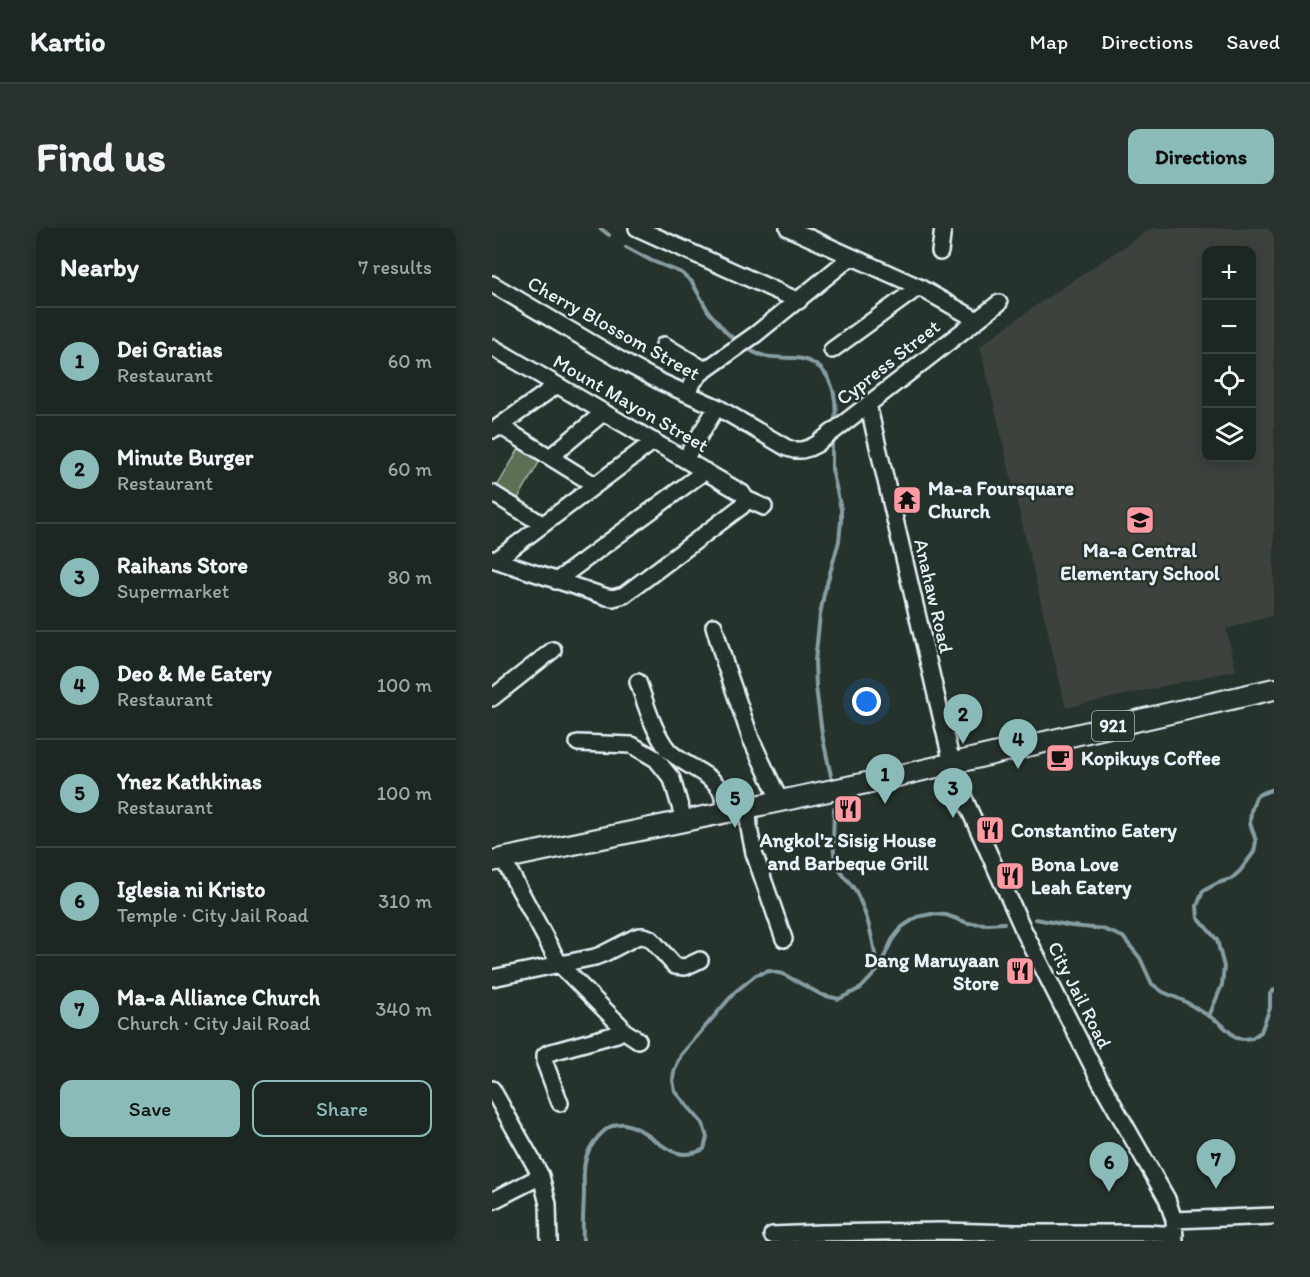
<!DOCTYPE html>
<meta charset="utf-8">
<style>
:root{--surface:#1c2622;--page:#29322f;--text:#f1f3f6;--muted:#a0a5a5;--line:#3a4340;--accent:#8bbbb9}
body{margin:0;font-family:Itim,sans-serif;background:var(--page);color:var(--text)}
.controls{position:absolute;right:18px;top:18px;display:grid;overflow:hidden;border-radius:12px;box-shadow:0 3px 15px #0003}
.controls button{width:54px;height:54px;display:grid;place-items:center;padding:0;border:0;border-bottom:2px solid var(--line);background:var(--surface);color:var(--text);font:30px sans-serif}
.you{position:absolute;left:375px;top:474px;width:21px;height:21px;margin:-15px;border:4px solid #fff;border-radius:50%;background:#1a73e8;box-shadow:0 0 0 9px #1a73e833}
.badge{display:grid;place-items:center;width:39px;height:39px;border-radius:50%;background:var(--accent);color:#111;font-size:20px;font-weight:700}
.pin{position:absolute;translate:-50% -50px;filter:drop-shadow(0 2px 3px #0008)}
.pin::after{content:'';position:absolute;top:32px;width:21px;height:18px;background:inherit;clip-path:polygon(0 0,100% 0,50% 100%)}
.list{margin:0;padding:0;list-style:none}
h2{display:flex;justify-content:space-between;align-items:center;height:78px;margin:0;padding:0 24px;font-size:26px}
h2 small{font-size:20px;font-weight:400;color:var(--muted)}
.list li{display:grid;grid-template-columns:39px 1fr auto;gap:18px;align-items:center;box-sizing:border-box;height:108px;padding:0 24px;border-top:2px solid var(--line)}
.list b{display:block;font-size:22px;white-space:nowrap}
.list p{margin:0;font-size:20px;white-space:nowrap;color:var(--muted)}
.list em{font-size:20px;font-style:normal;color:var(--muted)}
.actions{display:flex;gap:12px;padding:18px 24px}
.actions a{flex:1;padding:14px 0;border:2px solid var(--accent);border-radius:12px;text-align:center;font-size:21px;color:var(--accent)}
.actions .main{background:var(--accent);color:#111}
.icon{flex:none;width:33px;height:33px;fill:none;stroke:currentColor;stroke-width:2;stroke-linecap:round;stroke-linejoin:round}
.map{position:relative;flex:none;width:782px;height:1013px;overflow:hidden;border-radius:12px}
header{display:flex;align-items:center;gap:36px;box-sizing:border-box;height:84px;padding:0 30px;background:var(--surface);border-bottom:2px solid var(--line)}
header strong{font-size:28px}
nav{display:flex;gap:33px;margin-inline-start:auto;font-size:21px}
.intro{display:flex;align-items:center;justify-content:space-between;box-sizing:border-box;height:144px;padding:0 36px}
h1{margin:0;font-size:42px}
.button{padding:15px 27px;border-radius:12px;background:var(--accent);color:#111;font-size:21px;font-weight:700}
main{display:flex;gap:36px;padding:0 36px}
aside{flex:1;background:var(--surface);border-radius:12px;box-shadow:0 3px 15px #0003}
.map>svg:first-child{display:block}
.built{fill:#3c433d;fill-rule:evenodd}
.green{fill:#5c7053;stroke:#a2b0a6;stroke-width:1.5}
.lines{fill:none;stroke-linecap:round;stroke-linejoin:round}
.stream{stroke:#869ea3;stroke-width:4}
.minor-casing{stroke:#e8f1f8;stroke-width:20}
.major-casing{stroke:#e8f1f8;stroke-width:24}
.minor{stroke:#26332d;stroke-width:15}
.major{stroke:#26332d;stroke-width:20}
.labels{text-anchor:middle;stroke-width:5;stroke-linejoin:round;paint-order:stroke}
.shield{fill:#26332d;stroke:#aeb8bb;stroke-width:1.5}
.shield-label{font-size:18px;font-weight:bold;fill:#e8f1f8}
.street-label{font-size:20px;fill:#e8f1f8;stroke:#26332d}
.poi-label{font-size:20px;font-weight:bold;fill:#e8f1f8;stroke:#26332d;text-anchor:start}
</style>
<header>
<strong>Kartio</strong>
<nav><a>Map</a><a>Directions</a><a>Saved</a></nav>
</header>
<div class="intro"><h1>Find us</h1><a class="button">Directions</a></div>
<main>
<aside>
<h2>Nearby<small>7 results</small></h2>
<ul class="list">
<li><span class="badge">1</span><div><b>Dei Gratias</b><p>Restaurant</p></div><em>60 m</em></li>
<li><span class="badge">2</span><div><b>Minute Burger</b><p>Restaurant</p></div><em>60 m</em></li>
<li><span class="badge">3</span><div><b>Raihans Store</b><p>Supermarket</p></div><em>80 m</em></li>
<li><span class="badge">4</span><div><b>Deo &amp; Me Eatery</b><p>Restaurant</p></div><em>100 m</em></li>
<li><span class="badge">5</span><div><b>Ynez Kathkinas</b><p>Restaurant</p></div><em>100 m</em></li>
<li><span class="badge">6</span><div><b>Iglesia ni Kristo</b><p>Temple · City Jail Road</p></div><em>310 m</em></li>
<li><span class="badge">7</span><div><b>Ma-a Alliance Church</b><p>Church · City Jail Road</p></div><em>340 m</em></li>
</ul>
<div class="actions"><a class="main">Save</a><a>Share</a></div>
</aside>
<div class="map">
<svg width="782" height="1013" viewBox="0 0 782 1013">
<rect width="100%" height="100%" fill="#26332d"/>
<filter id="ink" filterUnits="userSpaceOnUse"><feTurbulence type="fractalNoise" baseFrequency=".0167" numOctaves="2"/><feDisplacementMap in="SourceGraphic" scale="12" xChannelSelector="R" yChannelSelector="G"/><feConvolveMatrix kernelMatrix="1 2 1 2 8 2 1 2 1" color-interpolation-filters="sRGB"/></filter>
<g filter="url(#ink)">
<!-- built -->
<path class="built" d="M660,0H782V387L734,401L744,442L574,480L488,118L549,74ZM714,22H760V230H714Z"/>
<!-- green -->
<path class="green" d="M28,219L49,231L24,274L3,262Z"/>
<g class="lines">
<!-- stream -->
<path class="stream" d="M108,0L117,7
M134,19L160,33L190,45L200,54L216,83L233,103L244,113
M258,122C272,131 287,129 303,130C337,133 346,163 343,193
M339,548L330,506L324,459L323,433L328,387L332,366L347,313L349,293V281L340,241V215
M342,581C342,597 339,622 345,637C349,647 359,655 364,664C377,689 382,714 385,741
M544,691L580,698L611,701L631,709L648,730L660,756L671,764L692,773L727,794L744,810L751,811L760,810L769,804L778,780V766L782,762
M717,788L730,757L732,739L725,712L706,690L705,678L711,663L726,655L739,651L748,643L762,624L764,613L758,595L759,583L764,569L768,566L782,561
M91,1013C90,996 92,979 92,962C92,953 91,943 93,934C96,918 114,893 133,896C163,903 177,939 212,921L215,909L211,896L183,863L181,852L182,844L189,827L243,764L264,747L277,743L291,746L330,767L347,771L369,760L386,742L400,712L410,699L425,689L439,686L454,687L476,695L496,696L512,695"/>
<!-- minor casing -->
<g class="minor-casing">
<path id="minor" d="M145,0L307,73
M296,0L427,59L485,92
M448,24L451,0
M0,56L137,137L169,154L225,179L295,220L302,222H310L317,220L325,216L507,75
M172,117L213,142
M0,119L250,265L254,271
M340,122L427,59
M197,166L201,154L209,145L264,106L359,29
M376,176L460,535L472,570L531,701L608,853L675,971L682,992L683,1013
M8,198L103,257
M2,202L65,157
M58,229L112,184
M193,231L225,179
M0,265L50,296
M254,271L272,279
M0,331L115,369L121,370L132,367L250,278L254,271
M4,332L162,213
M64,353L213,243
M222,398L233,436L259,511L288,573
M146,454C154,476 161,503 176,522C190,537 217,544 228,561C232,568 233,576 235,583
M0,470L61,422
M86,515L140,517L164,531L180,551L192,592
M256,579L257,600L262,625L292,711
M11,631L68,737L128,797L131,802L146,812
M0,750L103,729L111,726L144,709C150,707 154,708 159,711L183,738L193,739L208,732
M0,861L49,948L56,976L57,1013
M68,875L53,835V827L56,825L125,806L131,802
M0,973L49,948
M682,992L782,988
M280,1007L328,1005L449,1003L525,1005H656L683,1007"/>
</g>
<!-- major casing -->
<g class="major-casing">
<path id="major" d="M0,633L384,553L782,461"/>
</g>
<!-- minor -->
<use href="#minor" class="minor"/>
<!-- major -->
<use href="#major" class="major"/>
</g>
</g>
<!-- icons -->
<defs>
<g id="temple-square" transform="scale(1.5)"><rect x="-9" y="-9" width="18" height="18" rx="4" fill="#ff9aa2" stroke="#26332d"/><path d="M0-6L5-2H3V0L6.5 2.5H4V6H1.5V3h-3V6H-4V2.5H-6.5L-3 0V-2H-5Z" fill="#111"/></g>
<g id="school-square" transform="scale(1.5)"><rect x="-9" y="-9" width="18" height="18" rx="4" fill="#ff9aa2" stroke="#26332d"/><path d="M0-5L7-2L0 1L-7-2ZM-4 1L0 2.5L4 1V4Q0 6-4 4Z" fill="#111"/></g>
<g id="cafe-square" transform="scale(1.5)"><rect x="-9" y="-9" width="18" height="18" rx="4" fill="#ff9aa2" stroke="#26332d"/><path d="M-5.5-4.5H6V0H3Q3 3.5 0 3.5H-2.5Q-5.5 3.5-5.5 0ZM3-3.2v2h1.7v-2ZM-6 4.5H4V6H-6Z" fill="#111"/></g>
<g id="restaurant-square" transform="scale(1.5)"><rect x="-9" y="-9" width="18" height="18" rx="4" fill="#ff9aa2" stroke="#26332d"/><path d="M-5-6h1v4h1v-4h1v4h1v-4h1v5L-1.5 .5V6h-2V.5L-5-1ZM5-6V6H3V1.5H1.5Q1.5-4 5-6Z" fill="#111"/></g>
</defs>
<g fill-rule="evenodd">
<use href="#temple-square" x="415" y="272"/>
<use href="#school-square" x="648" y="292"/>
<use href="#cafe-square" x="568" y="530"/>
<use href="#restaurant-square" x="356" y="581"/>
<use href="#restaurant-square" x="498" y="602"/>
<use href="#restaurant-square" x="518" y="648"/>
<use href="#restaurant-square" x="528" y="743"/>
</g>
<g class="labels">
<!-- shield labels -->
<rect class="shield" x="600" y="483" width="42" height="30" rx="4.5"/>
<g class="shield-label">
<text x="621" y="504">921</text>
</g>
<!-- street labels -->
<g class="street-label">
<text transform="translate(122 100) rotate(29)" y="7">Cherry Blossom Street</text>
<text transform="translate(396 134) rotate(-38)" y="7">Cypress Street</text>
<text transform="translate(139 175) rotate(30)" y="7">Mount Mayon Street</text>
<text transform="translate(442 368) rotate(77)" y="7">Anahaw Road</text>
<text transform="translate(588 767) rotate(63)" y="7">City Jail Road</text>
</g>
<!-- poi labels -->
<g class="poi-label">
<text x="436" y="267">Ma-a Foursquare<tspan x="436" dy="23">Church</tspan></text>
<text x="648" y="329" text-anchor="middle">Ma-a Central<tspan x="648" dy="23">Elementary School</tspan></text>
<text x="589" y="537">Kopikuys Coffee</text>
<text x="519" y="609">Constantino Eatery</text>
<text x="356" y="619" text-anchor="middle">Angkol'z Sisig House<tspan x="356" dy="23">and Barbeque Grill</tspan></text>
<text x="539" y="643">Bona Love<tspan x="539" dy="23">Leah Eatery</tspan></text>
<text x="507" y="739" text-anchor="end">Dang Maruyaan<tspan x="507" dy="23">Store</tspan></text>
</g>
</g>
</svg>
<div class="controls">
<button>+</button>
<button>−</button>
<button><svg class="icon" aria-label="locate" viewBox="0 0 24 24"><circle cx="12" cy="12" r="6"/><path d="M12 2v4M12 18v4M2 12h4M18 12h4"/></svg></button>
<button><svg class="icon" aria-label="layers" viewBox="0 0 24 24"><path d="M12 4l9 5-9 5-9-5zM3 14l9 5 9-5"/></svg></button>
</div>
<div class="you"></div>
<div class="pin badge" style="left:393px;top:576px">1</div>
<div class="pin badge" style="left:471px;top:516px">2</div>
<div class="pin badge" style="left:461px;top:590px">3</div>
<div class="pin badge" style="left:526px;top:541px">4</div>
<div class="pin badge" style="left:243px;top:600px">5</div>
<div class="pin badge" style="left:617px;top:964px">6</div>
<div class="pin badge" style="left:724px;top:961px">7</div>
</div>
</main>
